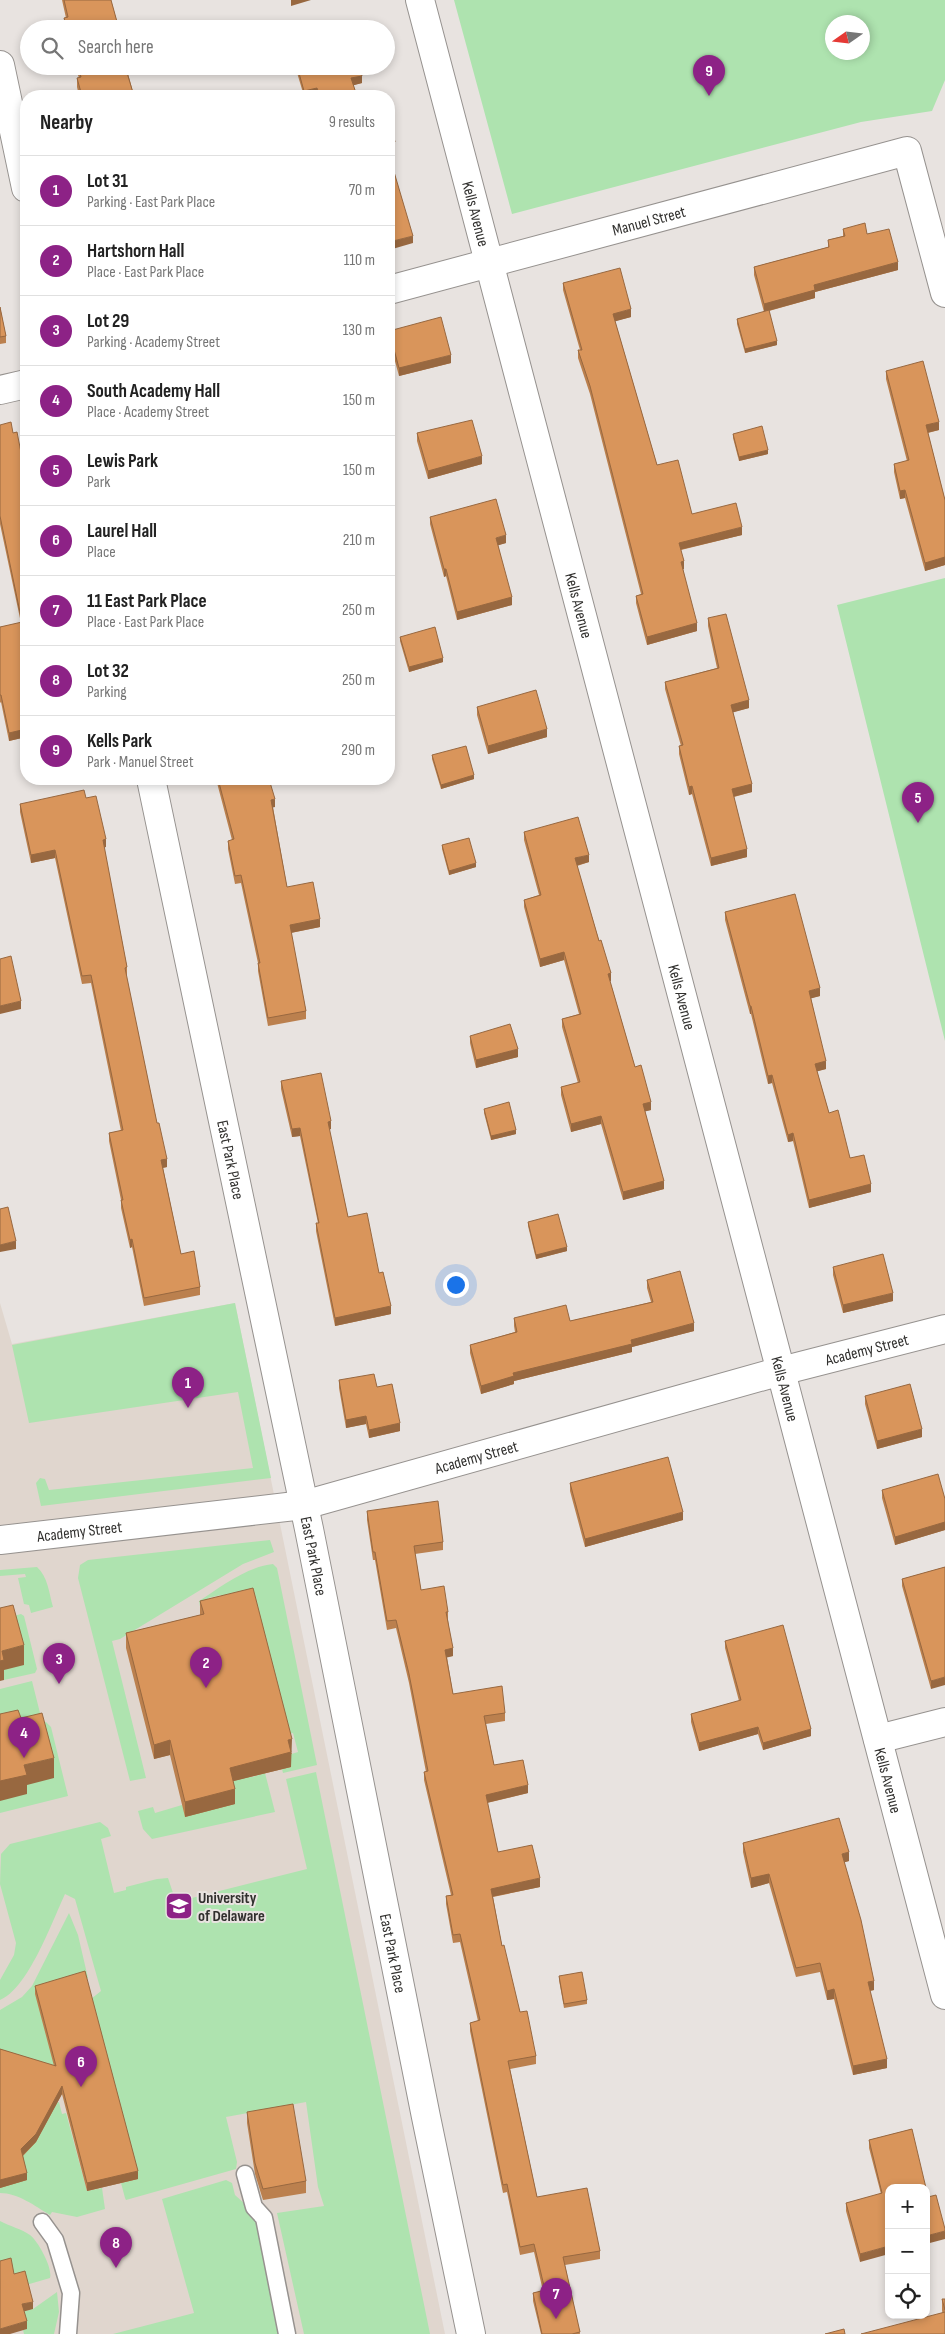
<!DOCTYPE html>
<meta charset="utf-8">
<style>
:root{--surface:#fff;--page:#f2f2f2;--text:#222;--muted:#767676;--line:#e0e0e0;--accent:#8d2286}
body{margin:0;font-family:"Sofia Sans Condensed",sans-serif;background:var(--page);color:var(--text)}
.controls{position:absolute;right:15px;bottom:15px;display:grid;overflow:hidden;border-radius:10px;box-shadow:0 2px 8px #0003}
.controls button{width:45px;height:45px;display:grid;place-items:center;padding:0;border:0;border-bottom:1px solid var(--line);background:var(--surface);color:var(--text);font:25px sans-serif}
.compass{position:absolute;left:825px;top:15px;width:45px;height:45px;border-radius:50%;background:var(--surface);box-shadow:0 2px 8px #0003;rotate:256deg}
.you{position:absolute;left:455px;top:1284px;width:18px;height:18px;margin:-12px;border:4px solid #fff;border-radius:50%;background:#1a73e8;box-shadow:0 0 0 8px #1a73e833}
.badge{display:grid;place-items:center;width:32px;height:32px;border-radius:50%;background:var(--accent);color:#fff;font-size:16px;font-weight:700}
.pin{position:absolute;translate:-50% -41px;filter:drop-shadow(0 1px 2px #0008)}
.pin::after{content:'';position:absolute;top:26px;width:18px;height:15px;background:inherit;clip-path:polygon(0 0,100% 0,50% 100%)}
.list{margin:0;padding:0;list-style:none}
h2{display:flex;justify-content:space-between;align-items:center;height:65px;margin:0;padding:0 20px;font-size:21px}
h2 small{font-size:16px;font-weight:400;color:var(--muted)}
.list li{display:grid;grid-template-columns:32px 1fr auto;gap:15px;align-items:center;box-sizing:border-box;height:70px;padding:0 20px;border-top:1px solid var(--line)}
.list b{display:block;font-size:19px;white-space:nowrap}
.list p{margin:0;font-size:16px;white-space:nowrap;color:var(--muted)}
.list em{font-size:16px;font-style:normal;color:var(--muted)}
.icon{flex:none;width:28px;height:28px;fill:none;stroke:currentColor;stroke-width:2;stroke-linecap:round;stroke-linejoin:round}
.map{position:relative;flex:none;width:945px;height:2334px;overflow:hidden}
.search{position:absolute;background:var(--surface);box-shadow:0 2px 8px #0003;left:20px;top:20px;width:375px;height:55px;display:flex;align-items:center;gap:12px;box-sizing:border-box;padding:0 18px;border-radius:28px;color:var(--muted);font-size:19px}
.panel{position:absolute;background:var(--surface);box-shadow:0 2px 8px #0003;left:20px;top:90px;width:375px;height:695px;border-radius:20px}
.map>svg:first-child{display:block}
.built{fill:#e0d6ce}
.green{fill:#aee3af;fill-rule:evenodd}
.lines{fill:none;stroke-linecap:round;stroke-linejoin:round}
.service-casing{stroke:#96928f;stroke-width:19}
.minor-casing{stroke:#96928f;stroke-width:30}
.tertiary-casing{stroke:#96928f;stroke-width:30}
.service{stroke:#fff;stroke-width:16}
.minor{stroke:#fff;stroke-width:28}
.tertiary{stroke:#fff;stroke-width:28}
.wall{fill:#bb804e}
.shaded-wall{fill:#986840}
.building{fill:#d9955b;stroke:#986840}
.labels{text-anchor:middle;stroke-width:4;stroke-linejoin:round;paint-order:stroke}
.street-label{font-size:16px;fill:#31302e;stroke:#e8e3e0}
.poi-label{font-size:16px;font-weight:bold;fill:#31302e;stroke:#e8e3e0;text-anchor:start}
</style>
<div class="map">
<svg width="945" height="2334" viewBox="0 0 945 2334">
<rect width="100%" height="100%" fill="#e8e3e0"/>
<!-- built -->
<path class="built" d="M0,1303L12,1344L235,1303L445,2334H0Z"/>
<!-- green -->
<path class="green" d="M454,0H945V80L932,111L861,122L512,214ZM832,22H862V52H832Z
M945,578V1041L837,605Z
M235,1303L271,1478L41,1506L36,1483L40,1478L45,1479L49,1490L253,1468L238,1392L29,1423L12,1345Z
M270,1540L274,1552L243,1564L120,1639L112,1641L146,1778L130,1781L78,1578L80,1565L88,1560Z
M273,1564L277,1568L317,1765L283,1773L282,1769L291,1767L288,1755L298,1752L293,1733L284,1735L221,1595L208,1598L210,1609L201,1612L199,1601C221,1587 246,1567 273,1564Z
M37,1567C48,1577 49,1593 53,1607L31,1613L29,1605L24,1604L18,1578L26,1577L25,1574L0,1576V1570Z
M21,1614L24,1616L37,1669L35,1673L4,1680L2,1671V1619Z
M32,1681L41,1717L0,1727V1689Z
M46,1722L51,1727L68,1796L0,1813V1801L18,1729Z
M226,1767L252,1777L265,1773L275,1812L152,1839L143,1829L138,1811L153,1807L155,1813L182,1805L186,1817Z
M316,1772L430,2334H304L277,2213L324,2206L318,2187L306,2102L226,2117L237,2162L236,2169L126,2200L125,2198L121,2183L138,2179L91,1999L101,1991L75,1899L65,1894C52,1922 28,1989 0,2000V1980L14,1955L16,1943L0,1884L1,1854L10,1844L100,1822L108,1828L111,1836L101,1839L114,1893L126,1890V1887L157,1879L168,1878L176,1902L307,1869L286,1779Z
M69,1913L78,1935L88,1978L85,1979L55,2072L0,2058V2010L22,1997L32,1986Z
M59,2102L62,2114L66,2113L87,2191L102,2188L105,2209L77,2217L52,2212L50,2215C35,2206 18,2193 0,2193V2188L21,2157L46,2106Z
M226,2180L232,2183L235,2195L257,2215L279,2334H113L194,2313L162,2199Z
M0,2221C9,2226 22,2229 30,2235C38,2241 53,2268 50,2278L26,2285L0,2269Z
M57,2292L59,2312L54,2334H24L23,2330L27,2329L22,2312L33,2309Z"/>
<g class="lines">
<!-- service casing -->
<g class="service-casing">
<path id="service" d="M245,2174L254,2207L264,2218L287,2334
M42,2222L55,2240L71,2293L68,2334"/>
</g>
<!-- minor casing -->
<g class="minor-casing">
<g id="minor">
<path id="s1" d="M420,0L945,1995"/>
<path id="s2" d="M389,290L907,151L945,293"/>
<path d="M0,390L26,384"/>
<path id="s3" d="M0,1540L304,1505L781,1371L945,1329"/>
<path d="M878,1739L945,1722"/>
</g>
</g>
<!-- tertiary casing -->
<g class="tertiary-casing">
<g id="tertiary">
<path d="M0,65L26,188"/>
<path id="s4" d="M151,779L309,1529L426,2117L471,2334"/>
</g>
</g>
<!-- service -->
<use href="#service" class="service"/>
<!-- minor -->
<use href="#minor" class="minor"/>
<!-- tertiary -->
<use href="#tertiary" class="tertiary"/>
</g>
<!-- wall -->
<path class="wall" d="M62,0H111L119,29H64V18H66Z
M75,66H126L134,96H79L77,87V78H79Z
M295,66H359L362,83L353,85L357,96H318L317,95L314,96H304Z
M843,229L867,234L898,270L815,292V298L769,311L777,345L745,353L737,324V319L764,312L754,275V267L828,247V240L843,236Z
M563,283L631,317L615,321L657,465L692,514L742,535L681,550L684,569H683L697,631L647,645L636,603V596L641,594L590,394L578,358V350H580L563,290Z
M0,307L6,336V343L0,344Z
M389,331L451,363L399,376L389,339Z
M886,371L939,430L928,433L945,500V565L925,571L905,498L900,499L894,472V464L907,461L886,379Z
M0,425L13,433L17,432L26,737L9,741L1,702L0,703V627L21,623L0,524Z
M417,433L482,464L428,479L417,441Z
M733,434L768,454L739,461L733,438Z
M430,517L506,543L498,545L512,605L457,620L446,576L444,577L430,524Z
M708,618L749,708L733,712L752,792L734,797L747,857L711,866L692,794L689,795L679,754V746H681L665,689V682L717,668L708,626Z
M400,637L443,662L409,672L400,641Z
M477,707L547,737L488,754L477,715Z
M432,755L474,779L441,789L432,759Z
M216,779H269L275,807H273L287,887L320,927L291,933L306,1011V1019L268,1026L258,971V963L241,883L235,884L228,849V841L232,840Z
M86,798L106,847H104L127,967V975H126L157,1123L167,1167L163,1168L181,1254L200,1287V1295L144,1306L132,1247L130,1248L121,1208V1200L109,1141V1133L121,1131L91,983L82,984L55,858L31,863L20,812V804Z
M524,832L589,862L577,866L611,981H610L635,1067L651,1110L645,1111L664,1189L623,1200L601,1124L571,1132L561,1095V1087L578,1083L562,1027V1019L579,1014L564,960L540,967L524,907V900L539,895L524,840Z
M442,845L476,867L449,875L442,849Z
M725,912L820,996L811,998L826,1069L817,1071L829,1113L850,1158L871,1192L809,1208L793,1141L788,1142L772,1083L768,1084L751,1014H750L725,920Z
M470,1036L518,1057L476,1068L470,1043Z
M281,1081L331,1129H329L348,1217L379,1273L391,1314L335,1326L316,1231V1223H318L300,1136L292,1137L281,1089Z
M484,1109L516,1134L491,1140L484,1113Z
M528,1222L567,1251L536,1259L528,1226Z
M833,1267L893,1301L843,1313L833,1275Z
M647,1280L694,1331L632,1347V1352L514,1381V1384L481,1394L470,1353V1345L515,1332L514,1326V1318L570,1321L651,1302L647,1288Z
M339,1380L377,1387L400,1431L369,1438L366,1424L346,1428L339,1388Z
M865,1396L922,1437L877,1449L865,1404Z
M570,1483L683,1520L585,1547L570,1491Z
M882,1490L945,1499V1530L895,1545L882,1498Z
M367,1511L443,1542V1550L415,1554L421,1590L448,1612V1620L453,1656L447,1657L453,1694L505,1713V1721L486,1724L494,1765L528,1793L487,1803L498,1852L540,1887L493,1897L502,1946L520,2012L536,2056V2064L510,2069L537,2197L600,2251V2259L565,2265L580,2334H541L533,2301V2293L543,2291L534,2252L520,2255L507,2192L503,2193L470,2031V2023L478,2021L460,1942L453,1943L446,1904V1896L451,1895L424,1780V1772H426L409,1683L396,1628L387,1630L375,1560H373L367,1520Z
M945,1567L931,1689L902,1586V1579Z
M200,1601L292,1754H291V1767L233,1781L235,1804L185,1817L170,1755L154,1759L126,1648V1633L200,1615Z
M725,1641L811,1736L763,1750L758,1734L699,1751L691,1722V1714L739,1701L725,1648Z
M743,1843L849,1861L844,1862L874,1990L870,1991L887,2068L853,2075L834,1999L827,2000L820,1972L796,1977L769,1883L751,1888L743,1852Z
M559,1976L587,2000V2004L564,2008L559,1980Z
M35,1986L138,2179L87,2191L62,2094L36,2142L23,2156L27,2180L0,2188V2049L54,2066L35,1994Z
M247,2112L306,2181V2193L263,2200L255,2174L247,2123Z
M912,2129L860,2262L846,2211V2203L881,2194L869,2148V2140Z
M942,2299H945V2334L942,2310Z"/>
<!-- shaded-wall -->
<path class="shaded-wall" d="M291,0H311L291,6Z
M362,76V83L351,86V78Z
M317,88V95L314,96H304V91Z
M395,142V149L389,151V144Z
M413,236V243L389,250V242Z
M898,262V270L815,292V298L764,312V304L814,285Z
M631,309V317L613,322V314Z
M777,341V345L745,353V349Z
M451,355V363L399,376V368Z
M939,422V430L926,433V425Z
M768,450V454L739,461V457Z
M482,456V464L428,479V471Z
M905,490V498L900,499V491Z
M742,527V535L679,550V543Z
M506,535V543L496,546V538Z
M945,557V565L925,571V563Z
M684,561V569L681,570V562Z
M444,569H446V576L444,577Z
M512,597V605L457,620V612Z
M697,623V631L647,645V637Z
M443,658V662L409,672V667Z
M749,700V708L731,713V705Z
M26,729V737L9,741V733Z
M547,729V737L488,754V746Z
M474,775V779L441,789V785Z
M752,784V792L732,797V789Z
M692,786V794L689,795V787Z
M275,799V807L271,808V800Z
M106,839V847L103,848V840Z
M747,849V857L711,866V858Z
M55,850V858L31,863V855Z
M589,855V862L575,866V858Z
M476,863V867L449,875V871Z
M320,919V927L290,933V925Z
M564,952V960L540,967V959Z
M611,973V981L608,982V974Z
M820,988V996L809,999V991Z
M21,1001V1009L0,1014V1006Z
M750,1006H751V1014H750Z
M518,1049V1057L476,1068V1060Z
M826,1061V1069L815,1072V1064Z
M772,1075V1083L768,1084V1076Z
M651,1102V1110L643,1112V1104Z
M601,1116V1124L571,1132V1124Z
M331,1121V1129L328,1130V1122Z
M300,1128V1136L292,1137V1129Z
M516,1130V1134L491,1140V1136Z
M793,1133V1141L788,1142V1135Z
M167,1159V1167L161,1168V1160Z
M664,1181V1189L623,1200V1192Z
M871,1184V1192L809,1208V1200Z
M132,1239V1247L130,1248V1240Z
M16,1241V1249L0,1252V1245Z
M567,1247V1251L536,1259V1255Z
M893,1293V1301L843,1313V1305Z
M391,1306V1314L335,1326V1318Z
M694,1323V1331L632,1347V1352L514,1381V1384L481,1394V1386L513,1373L631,1340Z
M366,1416V1424L346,1428V1420Z
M400,1423V1431L369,1438V1430Z
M922,1429V1437L877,1449V1441Z
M683,1512V1520L585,1547V1539Z
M945,1522V1530L895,1545V1537Z
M24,1645V1665L4,1670V1680L0,1681V1661L2,1651Z
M453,1648V1656L445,1658V1650Z
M945,1677V1685L931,1689V1681Z
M758,1727V1734L699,1751V1743Z
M811,1729V1736L763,1750V1743Z
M292,1739L291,1767L230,1782V1768L288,1740Z
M170,1740V1755L154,1759V1745Z
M54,1758V1778L27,1785V1794L0,1801V1781L24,1765Z
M528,1785V1793L486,1803V1795Z
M235,1789V1804L185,1817V1802Z
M849,1852V1861L842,1863V1854Z
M769,1874V1883L751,1888V1878Z
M540,1878V1887L491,1897V1889Z
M874,1981V1990L868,1991V1982Z
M834,1989V1999L827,2000V1991Z
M887,2059V2068L853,2075V2066Z
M62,2086V2094L36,2142L21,2157V2149Z
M138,2171V2179L87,2191V2183Z
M27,2173V2180L0,2188V2180Z
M945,2231V2239L926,2244V2236Z
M889,2246V2254L860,2262V2254Z
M33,2302V2309L22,2312V2304Z
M27,2321V2329L10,2334H0V2329Z"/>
<!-- building -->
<path class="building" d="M64,0H111L119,29H67L64,18L68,17Z
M309,22L311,29H286Z
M78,66H125L134,96H82L77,78L81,77Z
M297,66H359L362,76L351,78L357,96H320L317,88L304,91Z
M389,116L395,142L389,144Z
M389,155L413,236L389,242Z
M865,223L867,234L889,229L898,262L814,285L815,290L764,304L754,267L829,247L828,240L845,236L843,229Z
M620,268L631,309L613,314L657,465L678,460L692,514L736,503L742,527L679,543L684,561L681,562L697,623L647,637L636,596L643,594L590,386L578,350H582L563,283Z
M0,307L6,336L0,337Z
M769,310L777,341L745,349L737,319Z
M441,317L451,355L399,368L389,331Z
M923,361L939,422L926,425L945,500V557L925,563L905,490L900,491L894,464L909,460L886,371Z
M472,420L482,456L428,471L417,433Z
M11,422L13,433L17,432L26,478V729L9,733L1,695H0V627L22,622L0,516V425Z
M762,426L768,450L739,457L733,434Z
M496,499L506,535L496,538L512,597L457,612L446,569H444L430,517Z
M726,614L749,700L731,705L752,784L732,789L747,849L711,858L692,786L689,787L679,746L683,745L665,682L719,668L708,618Z
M435,627L443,658L409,667L400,637Z
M536,690L547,729L488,746L477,707Z
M466,746L474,775L441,785L432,755Z
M218,779H269L275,799L271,800L287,887L313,882L320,919L290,925L306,1011L268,1018L258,963H260L241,875L235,876L228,841L234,839Z
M84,790L86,798L96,796L106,839L103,840L127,967L125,968L157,1123H159L167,1159L161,1160L181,1254L194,1251L200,1287L144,1298L132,1239L130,1240L121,1200H123L109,1133L123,1130L91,975L82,976L55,850L31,855L20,804Z
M578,817L589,855L575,858L599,941L601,940L611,973L608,974L635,1067L641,1065L651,1102L643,1104L664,1181L623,1192L601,1116L571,1124L561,1087L580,1082L562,1019L581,1014L564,952L540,959L524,900L541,895L524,832Z
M469,838L476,863L449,871L442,845Z
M795,894L820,988L809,991L826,1061L815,1064L829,1113L838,1110L850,1158L864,1155L871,1184L809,1200L793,1133L788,1135L772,1075L768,1076L751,1006H750L725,912Z
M11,956L21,1001L0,1006V959Z
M510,1024L518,1049L476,1060L470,1036Z
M321,1073L331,1121L328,1122L348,1217L367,1213L379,1273L383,1272L391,1306L335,1318L316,1223H319L300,1128L292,1129L281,1081Z
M509,1102L516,1130L491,1136L484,1109Z
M8,1207L16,1241L0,1245V1209Z
M558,1214L567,1247L536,1255L528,1222Z
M883,1254L893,1293L843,1305L833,1267Z
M680,1271L694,1323L631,1340L632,1344L513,1373L514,1376L481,1386L470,1345L517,1332L514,1318L566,1305L570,1321L653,1302L647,1280Z
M374,1374L377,1387L392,1384L400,1423L369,1430L366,1416L346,1420L339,1380Z
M910,1384L922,1429L877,1441L865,1396Z
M668,1457L683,1512L585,1539L570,1483Z
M938,1474L945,1499V1522L895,1537L882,1490Z
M438,1501L443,1542L414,1546L421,1590L444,1586L448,1612H446L453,1648L445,1650L453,1694L502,1686L505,1713L484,1716L494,1765L523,1760L528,1785L486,1795L498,1852L532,1845L540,1878L491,1889L502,1946L504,1945L520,2012L527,2011L536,2056L508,2061L537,2197L587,2188L600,2251L563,2257L580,2332L572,2334H542L533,2293L545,2290L534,2244L520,2247L507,2184L503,2185L470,2023L480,2020L460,1934L453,1935L446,1896L453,1895L424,1772L428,1771L409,1674L396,1620L387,1621L375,1552H373L367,1511Z
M945,1567V1677L931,1681L902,1579Z
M253,1588L292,1739L288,1740L291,1752L230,1768L235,1789L185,1802L170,1740L154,1745L126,1633L204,1614L200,1601Z
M13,1605L24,1645L2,1651L4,1660L0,1661V1608Z
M783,1625L811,1729L763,1743L758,1727L699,1743L691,1714L741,1700L725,1641Z
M18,1710L21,1718L42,1713L54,1758L24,1765L27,1775L0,1781V1714Z
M839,1818L849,1852L842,1854L861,1920L874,1981L868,1982L887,2059L853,2066L834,1989L827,1991L820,1963L796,1968L769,1874L751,1878L743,1843Z
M85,1971L138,2171L87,2183L62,2086L36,2134L21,2149L27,2173L0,2180V2049L56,2066L35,1986Z
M582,1972L587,2000L564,2004L559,1976Z
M293,2104L306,2181L263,2189L255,2163L247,2112Z
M912,2129L926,2188H889V2246L860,2254L846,2203L882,2193L869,2140Z
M926,2190L928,2197L936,2195L945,2229V2231L926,2236Z
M11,2258L14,2274L25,2271L33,2302L22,2304L27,2321L0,2329V2261Z
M942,2299H945V2310Z
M945,2312V2334H861Z
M844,2329L845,2334H825Z"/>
<!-- icons -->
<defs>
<g id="university-square" transform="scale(1.4375)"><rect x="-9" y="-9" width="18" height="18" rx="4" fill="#8d2286" stroke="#e8e3e0"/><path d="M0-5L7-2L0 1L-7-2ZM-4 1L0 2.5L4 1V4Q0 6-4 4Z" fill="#fff"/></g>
</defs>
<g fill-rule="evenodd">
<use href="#university-square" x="179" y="1906"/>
</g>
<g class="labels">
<!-- street labels -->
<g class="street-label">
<text dy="6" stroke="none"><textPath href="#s1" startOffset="221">Kells Avenue</textPath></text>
<text dy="6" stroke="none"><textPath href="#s2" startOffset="269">Manuel Street</textPath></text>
<text dy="6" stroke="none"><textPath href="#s1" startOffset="626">Kells Avenue</textPath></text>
<text dy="6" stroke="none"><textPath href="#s1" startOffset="1031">Kells Avenue</textPath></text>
<text dy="6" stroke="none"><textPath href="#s4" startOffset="389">East Park Place</textPath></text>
<text dy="6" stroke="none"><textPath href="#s3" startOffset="890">Academy Street</textPath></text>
<text dy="6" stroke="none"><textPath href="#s1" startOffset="1436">Kells Avenue</textPath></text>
<text dy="6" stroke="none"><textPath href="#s3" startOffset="485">Academy Street</textPath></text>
<text dy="6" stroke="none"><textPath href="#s3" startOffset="80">Academy Street</textPath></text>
<text dy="6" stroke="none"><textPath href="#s4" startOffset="794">East Park Place</textPath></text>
<text dy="6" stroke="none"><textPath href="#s1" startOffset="1841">Kells Avenue</textPath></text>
<text dy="6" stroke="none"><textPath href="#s4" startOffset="1199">East Park Place</textPath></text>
</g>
<!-- poi labels -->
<g class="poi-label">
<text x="198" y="1903">University<tspan x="198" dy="18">of Delaware</tspan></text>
</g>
</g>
</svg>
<div class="controls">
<button>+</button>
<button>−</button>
<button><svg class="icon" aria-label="locate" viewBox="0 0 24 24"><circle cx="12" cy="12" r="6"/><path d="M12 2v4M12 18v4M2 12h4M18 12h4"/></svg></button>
</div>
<svg class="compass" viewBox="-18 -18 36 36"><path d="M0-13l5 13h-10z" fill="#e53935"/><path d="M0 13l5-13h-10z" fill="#767676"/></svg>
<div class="you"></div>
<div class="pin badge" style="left:188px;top:1408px">1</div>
<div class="pin badge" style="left:206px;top:1688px">2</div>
<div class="pin badge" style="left:59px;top:1684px">3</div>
<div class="pin badge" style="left:24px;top:1758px">4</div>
<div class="pin badge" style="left:918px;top:823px">5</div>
<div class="pin badge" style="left:81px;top:2087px">6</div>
<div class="pin badge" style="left:556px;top:2319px">7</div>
<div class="pin badge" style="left:116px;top:2268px">8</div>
<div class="pin badge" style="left:709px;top:96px">9</div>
<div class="search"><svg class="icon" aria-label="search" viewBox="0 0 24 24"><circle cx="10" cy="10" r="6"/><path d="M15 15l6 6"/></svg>Search here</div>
<section class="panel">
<h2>Nearby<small>9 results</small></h2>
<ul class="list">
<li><span class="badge">1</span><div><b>Lot 31</b><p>Parking · East Park Place</p></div><em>70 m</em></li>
<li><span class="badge">2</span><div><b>Hartshorn Hall</b><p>Place · East Park Place</p></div><em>110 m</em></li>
<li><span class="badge">3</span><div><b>Lot 29</b><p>Parking · Academy Street</p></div><em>130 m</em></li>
<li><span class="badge">4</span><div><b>South Academy Hall</b><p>Place · Academy Street</p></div><em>150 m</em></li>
<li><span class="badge">5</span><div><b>Lewis Park</b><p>Park</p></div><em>150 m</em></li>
<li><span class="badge">6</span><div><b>Laurel Hall</b><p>Place</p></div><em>210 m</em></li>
<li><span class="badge">7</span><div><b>11 East Park Place</b><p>Place · East Park Place</p></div><em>250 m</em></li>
<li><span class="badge">8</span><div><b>Lot 32</b><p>Parking</p></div><em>250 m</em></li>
<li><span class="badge">9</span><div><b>Kells Park</b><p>Park · Manuel Street</p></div><em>290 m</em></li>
</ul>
</section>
</div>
